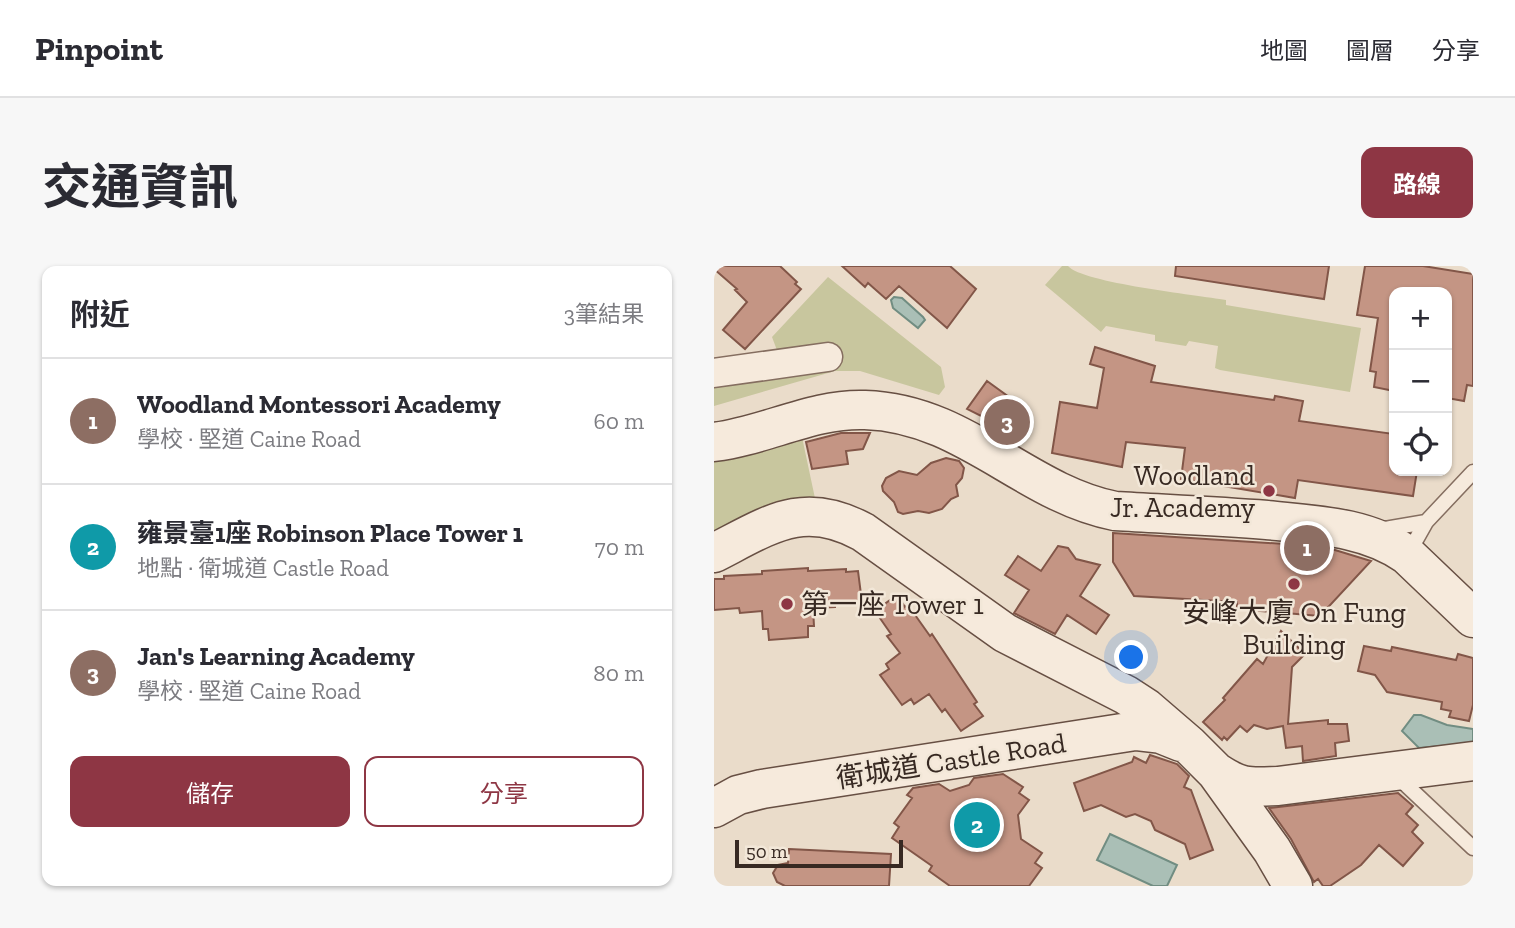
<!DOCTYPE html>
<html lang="zh-TW">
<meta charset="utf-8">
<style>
:root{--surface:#fff;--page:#f7f7f7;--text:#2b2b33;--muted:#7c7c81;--line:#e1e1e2;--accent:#8e3644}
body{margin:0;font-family:"Zilla Slab","Noto Sans TC",serif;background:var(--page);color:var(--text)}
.controls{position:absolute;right:21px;top:21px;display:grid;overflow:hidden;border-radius:14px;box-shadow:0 2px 5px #0004}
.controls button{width:63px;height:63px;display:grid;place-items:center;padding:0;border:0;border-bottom:2px solid var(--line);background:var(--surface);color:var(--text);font:35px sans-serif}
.scale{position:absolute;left:21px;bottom:18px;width:168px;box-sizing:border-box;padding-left:7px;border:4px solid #372922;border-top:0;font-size:19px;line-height:24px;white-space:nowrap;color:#372922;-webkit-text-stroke:5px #f2e7d8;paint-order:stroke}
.you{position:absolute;left:418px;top:392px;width:24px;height:24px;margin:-18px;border:5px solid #fff;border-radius:50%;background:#1a73e8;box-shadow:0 0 0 10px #1a73e833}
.badge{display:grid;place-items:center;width:46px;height:46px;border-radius:50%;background:var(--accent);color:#fff;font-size:23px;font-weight:700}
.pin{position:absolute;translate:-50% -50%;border:4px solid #fff;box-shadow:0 2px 7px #0006}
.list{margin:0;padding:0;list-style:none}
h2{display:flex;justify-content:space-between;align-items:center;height:91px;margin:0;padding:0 28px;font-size:30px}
h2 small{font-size:23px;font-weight:400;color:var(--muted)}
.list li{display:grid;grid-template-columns:46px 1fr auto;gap:21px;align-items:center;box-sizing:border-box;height:126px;padding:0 28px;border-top:2px solid var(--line)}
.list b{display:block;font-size:26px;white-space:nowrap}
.list p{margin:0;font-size:23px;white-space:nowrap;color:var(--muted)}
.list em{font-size:23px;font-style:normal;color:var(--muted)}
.actions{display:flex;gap:14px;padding:21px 28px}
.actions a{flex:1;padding:16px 0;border:2px solid var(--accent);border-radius:14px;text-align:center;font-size:24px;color:var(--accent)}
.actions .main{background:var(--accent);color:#fff}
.icon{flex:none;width:38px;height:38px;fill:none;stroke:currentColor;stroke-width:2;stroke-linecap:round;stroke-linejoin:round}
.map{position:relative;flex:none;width:759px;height:620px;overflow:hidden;border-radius:14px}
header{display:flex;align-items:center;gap:42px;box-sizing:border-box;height:98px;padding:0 35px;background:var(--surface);border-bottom:2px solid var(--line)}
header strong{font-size:33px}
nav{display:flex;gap:38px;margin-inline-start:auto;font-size:24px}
.intro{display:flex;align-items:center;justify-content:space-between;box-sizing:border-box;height:168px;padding:0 42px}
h1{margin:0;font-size:49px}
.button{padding:18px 32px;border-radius:14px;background:var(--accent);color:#fff;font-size:24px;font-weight:700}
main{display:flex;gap:42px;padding:0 42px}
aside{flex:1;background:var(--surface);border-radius:14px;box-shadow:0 2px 5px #0004}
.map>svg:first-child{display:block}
.green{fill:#c8c69e}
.water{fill:#aabfb6;stroke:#718d82;stroke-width:2}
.building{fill:#c49584;stroke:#825648;stroke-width:2}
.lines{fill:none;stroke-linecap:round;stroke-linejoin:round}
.lane-casing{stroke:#856e60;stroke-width:17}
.street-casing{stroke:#856e60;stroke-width:31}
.secondary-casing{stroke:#674f43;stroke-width:41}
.lane{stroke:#f6eadc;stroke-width:14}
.street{stroke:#f6eadc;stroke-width:28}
.secondary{stroke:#f6eadc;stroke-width:38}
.poi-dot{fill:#8e3644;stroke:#f2e7d8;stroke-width:2.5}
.labels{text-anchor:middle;stroke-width:5;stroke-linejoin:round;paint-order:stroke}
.poi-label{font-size:28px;fill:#372922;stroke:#f2e7d8;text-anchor:end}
.street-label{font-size:28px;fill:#372922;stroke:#f2e7d8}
</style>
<header>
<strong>Pinpoint</strong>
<nav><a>地圖</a><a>圖層</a><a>分享</a></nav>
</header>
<div class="intro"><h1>交通資訊</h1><a class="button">路線</a></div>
<main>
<aside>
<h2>附近<small>3筆結果</small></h2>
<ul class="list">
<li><span class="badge" style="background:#8d6e63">1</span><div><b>Woodland Montessori Academy</b><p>學校 · 堅道 Caine Road</p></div><em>60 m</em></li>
<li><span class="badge" style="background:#0f9aa8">2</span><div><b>雍景臺1座 Robinson Place Tower 1</b><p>地點 · 衛城道 Castle Road</p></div><em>70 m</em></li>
<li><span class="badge" style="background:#8d6e63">3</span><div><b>Jan's Learning Academy</b><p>學校 · 堅道 Caine Road</p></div><em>80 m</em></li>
</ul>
<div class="actions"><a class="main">儲存</a><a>分享</a></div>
</aside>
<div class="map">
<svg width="759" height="620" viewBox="0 0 759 620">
<rect width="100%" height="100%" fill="#eadcca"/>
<!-- green -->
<path class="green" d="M348,0H354C369,17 483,29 512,34V39L647,62L636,126L506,104L501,102L504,80L475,75L472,80L441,75V69L392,60L387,66L331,19Z
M114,11L227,101L231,121L225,129L146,105H121L0,140V122L60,109L64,87L58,71Z
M88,171L102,237L0,270V193Z"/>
<!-- water -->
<path class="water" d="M180,31L188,32L209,51L211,54L204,62L179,42L177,34Z
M700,449H707L733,459L759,463V477L705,482L688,465Z
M396,568L463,599L453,620H439L383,594Z"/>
<!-- building -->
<path class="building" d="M0,0H66L83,16L81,18L87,23L31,83L9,64L33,36L21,24L23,23L0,3Z
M128,0H236L262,23L233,62L185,20L172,33L154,17L151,21Z
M462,0H615L610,33L461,10Z
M651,0H709L759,8V120L753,119L750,135L733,132V26H680V125L660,121L662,106L656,105L664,52L643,49Z
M381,81L441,100L437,116L560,134L561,130L589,135L585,155L680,168V205H703L699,230L584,214L581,232L467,213L471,182L412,176L408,201L338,187L346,136L383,142L390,102L376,98Z
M273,115L313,144L297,165L253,143Z
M127,167H156L149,183L132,185L134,198L98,203L92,176Z
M232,192L245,195L250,202L248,212L242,219L244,230L237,233L228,243L215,247L204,245L189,248L184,246L180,236L169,225L168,220L172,212L185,205L203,209L217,197Z
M399,267L587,279L621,284L657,295L606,350L523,343V336L420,330L399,296Z
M344,280L354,282L362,293L386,299L366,330L395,349L382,368L353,349L341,368L300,347L315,324L291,309L304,290L327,305Z
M94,302V305L132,303V306L144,305L148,336L121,337V341L99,342L100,360H94V371L55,374L54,363H49L48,345L26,347L25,342L0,344V313H10V310L48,308V305Z
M183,329L191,341L194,339L216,370L218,368L263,436L260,438L269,450L247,465L231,443L228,446L215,428L200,438L197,433L188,439L166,409L175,403L172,398L186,387L173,370L177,368L161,345Z
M567,365L591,388L578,401L574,458L614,454V458H633L635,475L621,477L622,490L589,495L588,480L572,482L569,460L553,463L540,459L533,466L526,460L513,474L510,471L508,474L489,456L511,434L509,432L543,393L549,398Z
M650,380L677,385L678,381L742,394L744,388L759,392V439L755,455L735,451L737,445L727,443L728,436L673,426L661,409L644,405Z
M436,489L463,498L475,510L470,521L477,524L499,584L476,593L471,578L441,564L437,555L421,548L412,551L387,539L370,545L360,517L418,496L420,491L432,497Z
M289,508L309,521L305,527L315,534L304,549L307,573L328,587L321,597L328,602L315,620H236L215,605L218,600L178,572L185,561L180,557L198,532L193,529L199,522L225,518L236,525L255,519L260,512Z
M684,527L699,540L692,548L704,559L698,566L709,577L689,600L665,579L647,599L616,620H609L604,613L600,616L577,573L555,542Z
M75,583L177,588L175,620H71L63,616L59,607L64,599L74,597Z"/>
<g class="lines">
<!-- lane casing -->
<g class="lane-casing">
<path id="lane" d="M665,264L712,256
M694,288L712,256L759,206
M687,508L689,516L759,582"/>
</g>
<!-- street casing -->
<g class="street-casing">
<path id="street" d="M0,107L114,91"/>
</g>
<!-- secondary casing -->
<g class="secondary-casing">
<path id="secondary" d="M0,176C51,170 99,142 151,144C251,147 310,227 401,245C452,248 502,250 553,254C601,259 652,260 693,289L759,352
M0,287C55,259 89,233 149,266L291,367L412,429L432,442L475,479L502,506L558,584L579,620
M502,506C528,523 535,521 564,520L759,495
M0,542L24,529L48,523L421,465L447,468L467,476"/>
</g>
<!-- lane -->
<use href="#lane" class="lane"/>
<!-- street -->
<use href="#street" class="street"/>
<!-- secondary -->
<use href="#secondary" class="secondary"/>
</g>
<!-- markers -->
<g class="poi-dot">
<circle cx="555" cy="225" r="7"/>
<circle cx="580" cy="318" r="7"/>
<circle cx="73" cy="338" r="7"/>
</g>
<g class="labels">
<!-- poi labels -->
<g class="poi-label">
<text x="541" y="219">Woodland<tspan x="541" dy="32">Jr. Academy</tspan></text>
<text x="87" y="348" text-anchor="start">第一座 Tower 1</text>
<text x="580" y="356" text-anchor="middle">安峰大廈 On Fung<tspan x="580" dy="32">Building</tspan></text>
</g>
<!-- street labels -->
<g class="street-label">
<text transform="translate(237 494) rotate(-9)" y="10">衛城道 Castle Road</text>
</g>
</g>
</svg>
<div class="controls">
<button>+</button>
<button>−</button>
<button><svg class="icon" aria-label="locate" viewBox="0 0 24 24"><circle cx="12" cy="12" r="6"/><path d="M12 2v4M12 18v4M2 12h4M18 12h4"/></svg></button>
</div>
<div class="scale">50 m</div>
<div class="you"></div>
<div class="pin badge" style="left:593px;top:282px;background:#8d6e63">1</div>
<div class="pin badge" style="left:263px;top:559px;background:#0f9aa8">2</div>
<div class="pin badge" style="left:293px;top:156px;background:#8d6e63">3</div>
</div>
</main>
